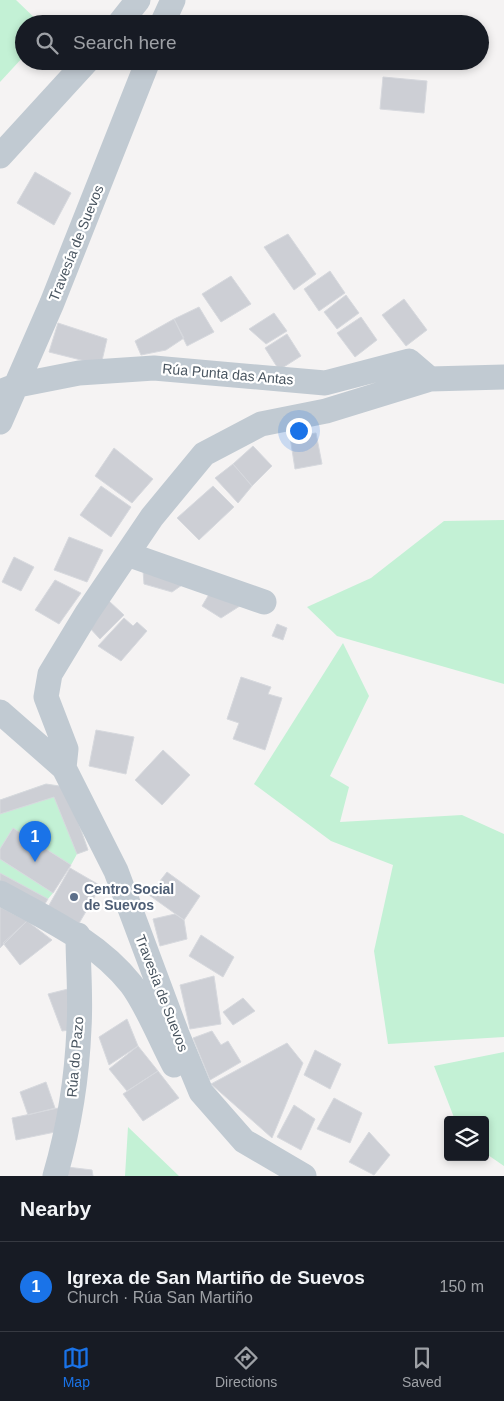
<!DOCTYPE html>
<meta charset="utf-8">
<style>
:root{--surface:#171b24;--page:#20242c;--text:#f1f3f6;--muted:#9ea1a6;--line:#363941;--accent:#1a73e8}
body{margin:0;font-family:Arial,sans-serif;background:var(--page);color:var(--text)}
.controls{position:absolute;right:15px;bottom:15px;display:grid;overflow:hidden;border-radius:5px;box-shadow:0 2px 8px #0003}
.controls button{width:45px;height:45px;display:grid;place-items:center;padding:0;border:0;border-bottom:1px solid var(--line);background:var(--surface);color:var(--text);font:25px sans-serif}
.you{position:absolute;left:298px;top:430px;width:18px;height:18px;margin:-12px;border:4px solid #fff;border-radius:50%;background:#1a73e8;box-shadow:0 0 0 8px #1a73e833}
.badge{display:grid;place-items:center;width:32px;height:32px;border-radius:50%;background:var(--accent);color:#fff;font-size:16px;font-weight:700}
.pin{position:absolute;translate:-50% -41px;filter:drop-shadow(0 1px 2px #0008)}
.pin::after{content:'';position:absolute;top:26px;width:18px;height:15px;background:inherit;clip-path:polygon(0 0,100% 0,50% 100%)}
.list{margin:0;padding:0;list-style:none}
h2{display:flex;justify-content:space-between;align-items:center;height:65px;margin:0;padding:0 20px;font-size:21px}
h2 small{font-size:16px;font-weight:400;color:var(--muted)}
.list li{display:grid;grid-template-columns:32px 1fr auto;gap:15px;align-items:center;box-sizing:border-box;height:90px;padding:0 20px;border-top:1px solid var(--line)}
.list b{display:block;font-size:19px;white-space:nowrap}
.list p{margin:0;font-size:16px;white-space:nowrap;color:var(--muted)}
.list em{font-size:16px;font-style:normal;color:var(--muted)}
.icon{flex:none;width:28px;height:28px;fill:none;stroke:currentColor;stroke-width:2;stroke-linecap:round;stroke-linejoin:round}
.map{position:relative;flex:none;width:504px;height:1176px;overflow:hidden}
.search{position:absolute;background:var(--surface);box-shadow:0 2px 8px #0003;left:15px;right:15px;top:15px;height:55px;display:flex;align-items:center;gap:12px;box-sizing:border-box;padding:0 18px;border-radius:28px;color:var(--muted);font-size:19px}
.sheet{height:155px;background:var(--surface)}
nav{display:flex;justify-content:space-around;align-items:center;box-sizing:border-box;height:70px;border-top:1px solid var(--line);background:var(--surface);font-size:14px;color:var(--muted)}
nav a{display:grid;justify-items:center;gap:2px}
nav .on{color:var(--accent)}
.map>svg:first-child{display:block}
.green{fill:#c3f1d5}
.building{fill:#cdcfd5;stroke:#d7d9de}
.lines{fill:none;stroke-linecap:round;stroke-linejoin:round}
.minor{stroke:#c1cad2;stroke-width:25}
.service-dot{fill:#5c6f8a;stroke:#fff;stroke-width:2}
.labels{text-anchor:middle;stroke-width:4.5;stroke-linejoin:round;paint-order:stroke}
.street-label{font-size:14px;fill:#4a5661;stroke:#fff}
.service-label{font-size:14px;font-weight:bold;fill:#4e5e75;stroke:#fff;text-anchor:start}
</style>
<div class="map">
<svg width="504" height="1176" viewBox="0 0 504 1176">
<rect width="100%" height="100%" fill="#f5f3f3"/>
<!-- green -->
<path class="green" d="M0,0H16L41,24H24V56L0,82Z
M504,520V684L337,636L307,607L371,578L444,521Z
M343,643L369,696L330,776L349,787L340,822L462,815L504,834V1037L388,1044L374,951L393,865L331,841L254,784Z
M46,784L66,787L88,850L77,854L71,865L13,828L0,849V800Z
M0,859L53,893L48,899L0,886Z
M504,1052V1166L485,1153V1120H455L434,1066Z
M128,1127L179,1176H125Z"/>
<!-- building -->
<path class="building" d="M383,77L427,81L424,113L380,109Z
M35,172L71,193L54,225L17,203Z
M288,234L316,274L294,290L264,247Z
M330,271L345,293L319,311L304,289Z
M231,276L251,304L221,322L202,294Z
M346,295L359,313L337,329L324,312Z
M404,299L427,330L406,346L382,315Z
M199,307L214,332L187,346L174,319Z
M274,313L287,331L266,344L249,329Z
M361,317L377,340L355,357L337,333Z
M174,319L184,338L166,350L141,355L135,341Z
M58,323L107,339L101,365L49,352Z
M287,334L301,356L279,370L265,348Z
M316,433L322,464L295,469L290,437Z
M253,446L272,466L252,486L233,464Z
M114,448L153,479L132,503L95,476Z
M233,464L252,486L238,503L215,478Z
M101,486L131,507L111,537L80,515Z
M213,486L234,507L199,540L177,518Z
M69,537L103,550L87,582L54,570Z
M14,557L34,567L21,591L2,582Z
M143,570L185,583L172,592L144,584Z
M55,580L81,593L59,624L35,610Z
M211,591L243,604L221,618L202,606Z
M109,601L124,615L100,639L87,625Z
M124,618L133,626L137,622L147,631L121,661L98,646Z
M277,624L287,628L283,640L272,636Z
M241,677L271,687L268,694L282,698L265,750L233,739L239,723L227,719Z
M96,730L134,737L126,774L89,766Z
M163,750L190,775L162,805L135,780Z
M46,784L66,787L88,850L77,854L54,797L0,814V800Z
M13,828L71,865L53,893L0,859V849Z
M70,868L101,886L78,925L48,907Z
M167,872L200,896L184,920L149,895Z
M0,873L48,899L41,910L0,886Z
M0,907L27,921L0,948Z
M175,914L184,920L187,939L160,946L153,919Z
M27,921L52,940L20,965L3,943Z
M201,935L234,957L223,977L189,956Z
M214,976L221,1024L190,1029L180,985Z
M72,988L70,1030L62,1031L48,994Z
M243,998L255,1011L233,1025L223,1012Z
M127,1019L138,1046L109,1065L99,1037Z
M212,1031L221,1045L228,1041L241,1062L210,1080L193,1038Z
M287,1043L303,1063L272,1138L211,1084Z
M138,1046L158,1071L127,1091L109,1069Z
M315,1050L341,1064L330,1089L304,1075Z
M158,1071L179,1098L143,1121L123,1094Z
M46,1082L55,1108L28,1115L20,1092Z
M334,1098L362,1113L350,1143L317,1129Z
M294,1105L315,1119L301,1150L277,1137Z
M63,1107L60,1131L16,1140L12,1118Z
M369,1132L390,1155L374,1175L349,1162Z
M67,1167L92,1170L93,1176H65Z"/>
<g class="lines">
<!-- minor -->
<path class="minor" d="M119,24L138,0
M162,24L173,0
M0,156L87,61
M0,392L18,385L79,373L154,368L325,383L409,361L430,379
M0,422L52,303L148,61
M127,554L264,602
M0,712L64,768L116,871L177,1034L201,1092L244,1141L304,1176
M64,768L66,749L46,697L50,674L87,613L152,517L204,454L261,424L326,411L430,379L504,377
M0,893C47,919 97,941 131,984C147,1005 161,1041 174,1065
M55,1176C69,1128 77,1078 79,1028C81,997 78,966 78,935"/>
</g>
<!-- markers -->
<circle class="service-dot" cx="74" cy="897" r="5"/>
<g class="labels">
<!-- street labels -->
<g class="street-label">
<text transform="translate(76 243) rotate(-68)" y="5">Travesía de Suevos</text>
<text transform="translate(228 374) rotate(5)" y="5">Rúa Punta das Antas</text>
<text transform="translate(162 993) rotate(69)" y="5">Travesía de Suevos</text>
<text transform="translate(75 1057) rotate(-85)" y="5">Rúa do Pazo</text>
</g>
<!-- service labels -->
<g class="service-label">
<text x="84" y="894">Centro Social<tspan x="84" dy="16">de Suevos</tspan></text>
</g>
</g>
</svg>
<div class="controls">
<button><svg class="icon" aria-label="layers" viewBox="0 0 24 24"><path d="M12 4l9 5-9 5-9-5zM3 14l9 5 9-5"/></svg></button>
</div>
<div class="you"></div>
<div class="pin badge" style="left:35px;top:862px">1</div>
<div class="search"><svg class="icon" aria-label="search" viewBox="0 0 24 24"><circle cx="10" cy="10" r="6"/><path d="M15 15l6 6"/></svg>Search here</div>
</div>
<section class="sheet">
<h2>Nearby<small></small></h2>
<ul class="list">
<li><span class="badge">1</span><div><b>Igrexa de San Martiño de Suevos</b><p>Church · Rúa San Martiño</p></div><em>150 m</em></li>
</ul>
</section>
<nav>
<a class="on"><svg class="icon" aria-label="map" viewBox="0 0 24 24"><path d="M3 6l6-2 6 2 6-2v14l-6 2-6-2-6 2zM9 4v14M15 6v14"/></svg>Map</a>
<a><svg class="icon" aria-label="directions" viewBox="0 0 24 24"><path d="M12 3l9 9-9 9-9-9zM9 14v-3h6M13 9l2 2-2 2"/></svg>Directions</a>
<a><svg class="icon" aria-label="saved" viewBox="0 0 24 24"><path d="M7 4h10v16l-5-4-5 4z"/></svg>Saved</a>
</nav>
